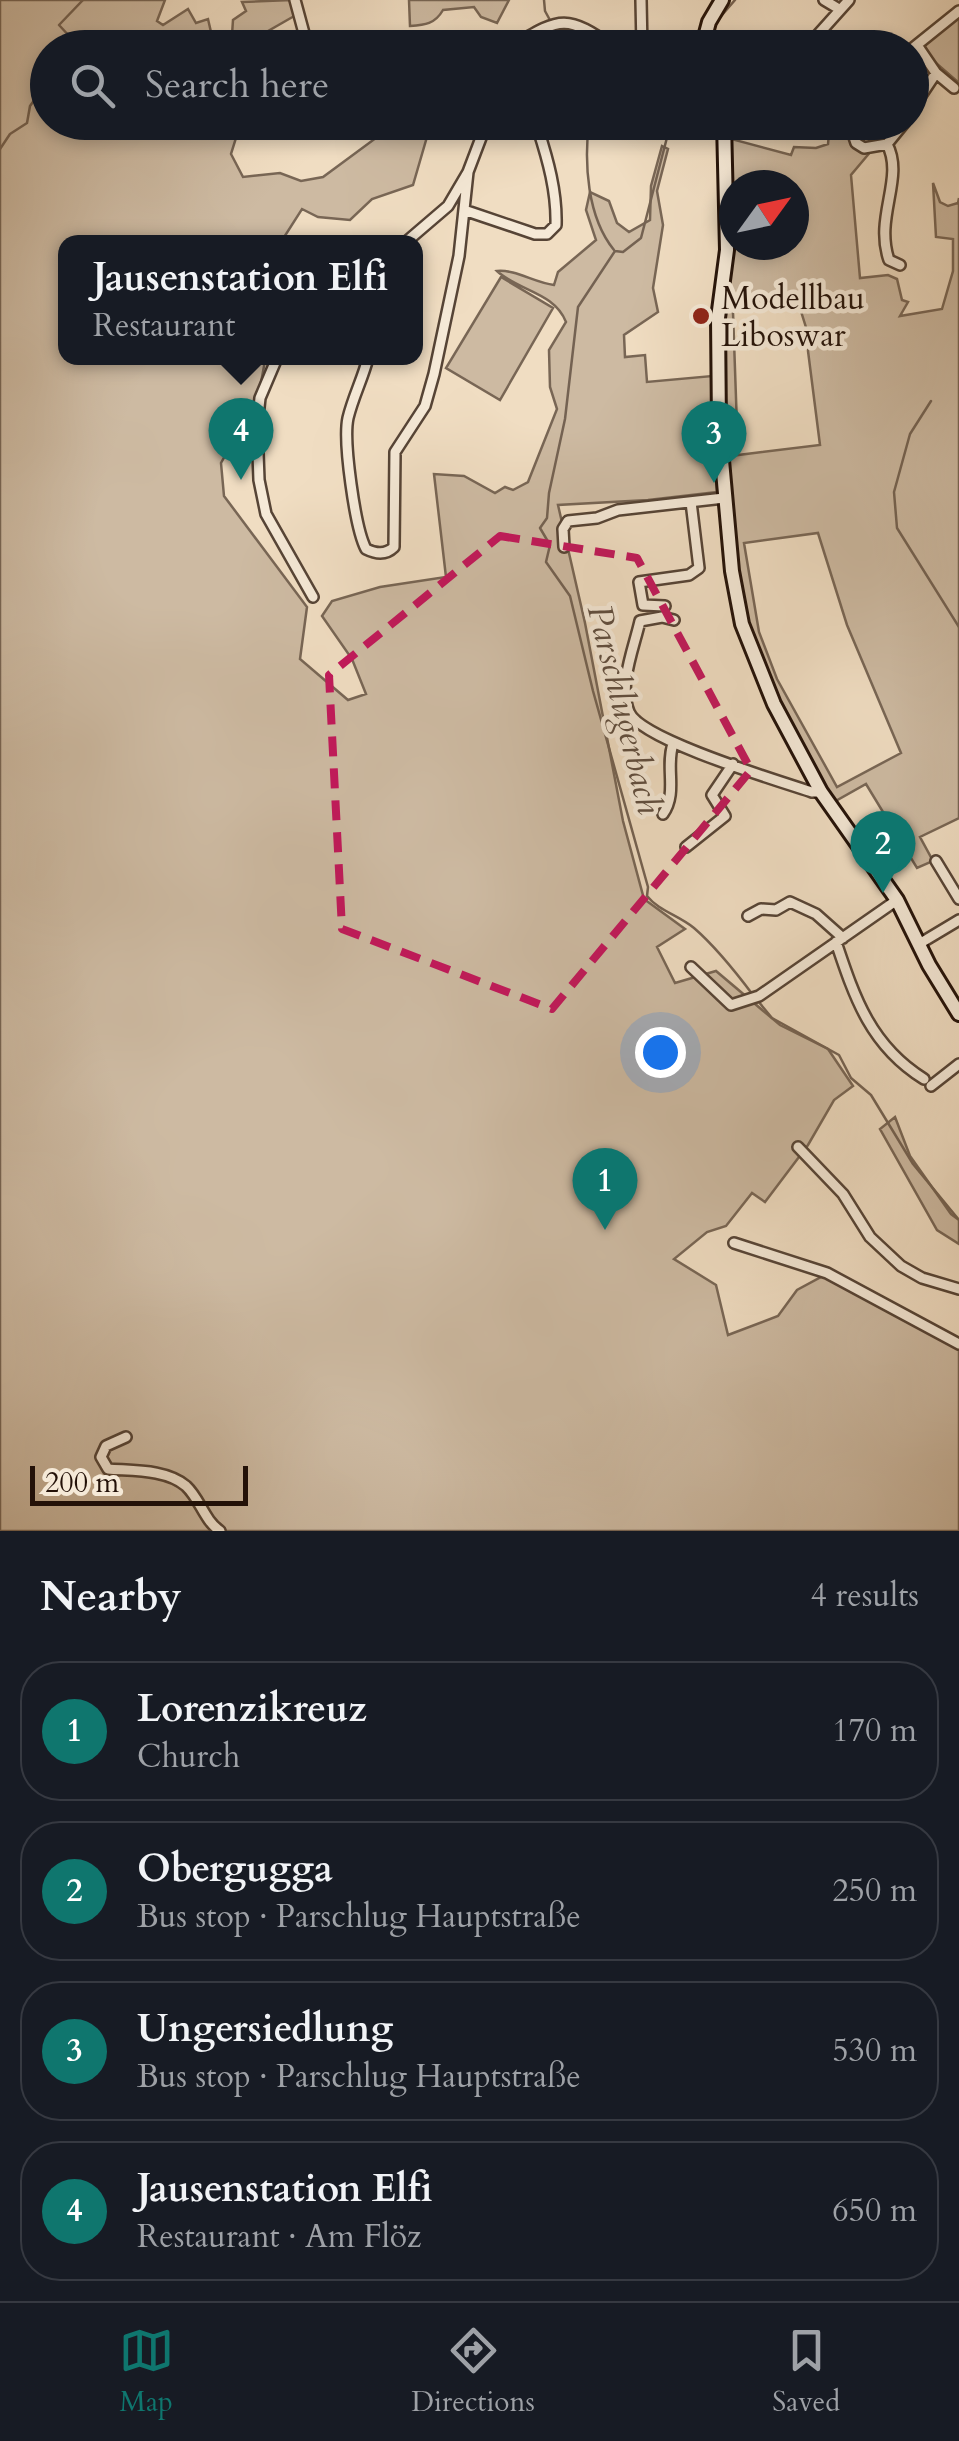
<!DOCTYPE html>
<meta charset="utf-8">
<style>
:root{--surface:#171b24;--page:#242831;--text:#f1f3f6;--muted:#9ea1a6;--line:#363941;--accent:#0f766e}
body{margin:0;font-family:Cardo,serif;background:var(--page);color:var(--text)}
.compass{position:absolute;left:719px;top:170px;width:90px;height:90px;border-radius:50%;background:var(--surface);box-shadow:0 5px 15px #0003;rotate:57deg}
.scale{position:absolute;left:30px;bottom:25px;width:218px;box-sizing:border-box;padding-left:10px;border:5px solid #231108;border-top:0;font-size:28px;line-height:35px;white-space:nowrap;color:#231108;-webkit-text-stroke:8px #f5e9d7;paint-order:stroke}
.you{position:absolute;left:660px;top:1052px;width:35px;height:35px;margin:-25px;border:8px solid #fff;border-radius:50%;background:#1a73e8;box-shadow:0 0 0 15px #1a73e833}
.badge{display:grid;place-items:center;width:65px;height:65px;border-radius:50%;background:var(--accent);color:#fff;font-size:32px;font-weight:700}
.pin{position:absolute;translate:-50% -82px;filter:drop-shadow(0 2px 5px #0008)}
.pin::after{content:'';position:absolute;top:52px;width:35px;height:30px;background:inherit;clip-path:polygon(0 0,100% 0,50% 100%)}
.popup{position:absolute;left:58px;top:235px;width:365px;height:130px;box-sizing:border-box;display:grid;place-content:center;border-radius:20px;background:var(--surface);filter:drop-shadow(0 2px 8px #0005);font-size:32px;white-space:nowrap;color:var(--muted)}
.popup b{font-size:38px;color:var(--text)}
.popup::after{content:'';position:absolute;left:50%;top:100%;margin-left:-20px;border:20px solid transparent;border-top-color:var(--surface)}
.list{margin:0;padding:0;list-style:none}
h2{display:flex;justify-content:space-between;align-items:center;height:130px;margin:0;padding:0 40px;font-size:42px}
h2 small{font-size:32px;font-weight:400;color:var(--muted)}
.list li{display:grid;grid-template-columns:65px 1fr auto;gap:30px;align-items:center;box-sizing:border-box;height:140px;margin:0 20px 20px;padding:0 20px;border:2px solid var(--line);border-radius:40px}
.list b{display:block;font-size:38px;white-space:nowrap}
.list p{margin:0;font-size:32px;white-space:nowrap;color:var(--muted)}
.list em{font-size:32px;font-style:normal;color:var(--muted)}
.icon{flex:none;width:55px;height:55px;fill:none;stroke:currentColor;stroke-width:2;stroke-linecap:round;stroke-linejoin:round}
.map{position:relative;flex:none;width:959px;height:1531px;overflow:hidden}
.search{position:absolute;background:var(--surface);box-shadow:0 5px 15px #0003;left:30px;right:30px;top:30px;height:110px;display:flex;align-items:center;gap:25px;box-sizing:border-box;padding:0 35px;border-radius:55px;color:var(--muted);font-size:38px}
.sheet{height:770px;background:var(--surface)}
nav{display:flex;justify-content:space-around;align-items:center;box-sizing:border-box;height:140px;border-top:2px solid var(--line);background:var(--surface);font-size:28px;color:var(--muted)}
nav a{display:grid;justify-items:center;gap:5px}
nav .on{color:var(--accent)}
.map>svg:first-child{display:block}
.green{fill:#cdbaa2;stroke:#786655;stroke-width:2.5;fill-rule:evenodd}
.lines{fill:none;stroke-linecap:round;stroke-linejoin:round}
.stream{stroke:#746252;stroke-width:2.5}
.street-casing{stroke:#564436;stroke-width:14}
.secondary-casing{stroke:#231108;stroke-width:18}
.street{stroke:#f5e9d7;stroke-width:9}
.secondary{stroke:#f5e9d7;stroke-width:12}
.marked{fill:none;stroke:#c2185b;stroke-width:8;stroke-dasharray:20 12;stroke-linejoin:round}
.poi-dot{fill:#8f2418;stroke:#f5e9d7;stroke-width:4}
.labels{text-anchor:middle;stroke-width:9;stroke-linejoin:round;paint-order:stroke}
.poi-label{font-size:32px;fill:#231108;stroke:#f5e9d7;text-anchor:start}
.water-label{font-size:35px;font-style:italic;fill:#604e3f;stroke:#f5e9d7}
</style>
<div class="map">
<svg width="959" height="1531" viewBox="0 0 959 1531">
<rect width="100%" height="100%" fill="#f0ddc2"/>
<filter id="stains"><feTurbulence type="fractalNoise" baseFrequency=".002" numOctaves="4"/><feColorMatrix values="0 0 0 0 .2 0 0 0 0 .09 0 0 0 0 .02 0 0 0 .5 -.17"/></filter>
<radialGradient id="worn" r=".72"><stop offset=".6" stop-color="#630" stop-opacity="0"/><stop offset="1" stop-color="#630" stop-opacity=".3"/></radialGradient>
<!-- green -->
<path class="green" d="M0,0H165L157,21L163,25L188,9L196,23L208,19L211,32L224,42L232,35L233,20L246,11L242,2L292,0L296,15L268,31L237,34L234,47L48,48V122L214,123L244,134L236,138L231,154L243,177L280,173L301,181L323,177L380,135L373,123H431L413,185L372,199L350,220L318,217L302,209L281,242H66V358H239L265,361L251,436H236L221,463L224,496L307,607L300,659L348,700L366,694L352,659L322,616L332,601L380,587L446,577L434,474L464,476L495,493L505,487L513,490L528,482L557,409L550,387L549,350L566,322C554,292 518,291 497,271C515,269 535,283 554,285L558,272L596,240L586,210L590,192L609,201L617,223L629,232L650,220L651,186L662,146L668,149L657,191L663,225L653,288L658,312L624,335L625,357L645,355L647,382L712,376L717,492L648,500L558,505L585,623L623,821L644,899L685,929L657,947L675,983L716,971L780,1025L828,1049L853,1086L834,1100L808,1145L765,1202L752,1193L726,1226L707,1232L674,1259L716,1285L728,1335L778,1316L797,1290L823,1276L898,1314L959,1349V1531H0Z
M409,0H509L497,23L481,17L474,7L443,10C435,24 425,25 410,26Z
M959,15V83L929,57L925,48L927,41Z
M830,123H846L852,140L872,150L851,175L860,278L888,275L897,279L902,300L908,302L900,316L942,309L953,271V239L936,237L933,183L940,202L948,206L958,203L959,198V818L920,837L933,861L917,868L866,784L832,803L756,655L740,596L720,385L728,138L791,155L794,147L816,148L828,144ZM734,185H794V245H734ZM799,305L809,337L808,351L820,445L738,455L733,312L741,306ZM818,533L847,625L901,753L837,787L777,679L759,632L744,543Z
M501,277L553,308L500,400L446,368Z
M895,1117L910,1156L951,1214L959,1220V1244L937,1230L880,1129Z"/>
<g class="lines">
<!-- stream -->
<path class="stream" d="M544,0L545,11L551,22
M555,29L565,48
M68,48L71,38L59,25L83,0
M710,48L716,22L735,0
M589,122C584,163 587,217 614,250
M671,122L641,238L623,252L615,251L578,307L565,419L549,493L547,518L540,528L550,545L546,562L570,596L593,691L648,887L647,896C659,911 678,915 694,928C716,947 735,971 753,995
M0,149L10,134L27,123L30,106L48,81
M931,401L910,434L894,492L897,528L959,627
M758,1001L772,1018L839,1055L851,1078L871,1095L913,1164L959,1220"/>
<!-- street casing -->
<g class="street-casing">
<path id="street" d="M295,0L308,48
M641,0L642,48
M824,0L839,9
M917,45L936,73L954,88
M509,48C560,18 564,12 615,48
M806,48L849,0
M913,48L959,11
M912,109L936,73
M849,122L856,143L864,148L887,144L905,122
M887,144C905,178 874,217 889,260L900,265
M464,210L535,234H547L556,225C557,192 548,160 538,129
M406,242L448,206L468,172L487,122
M277,358L260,398L257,426L259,480L266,514L313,597
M368,358C363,378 353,397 348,418C343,441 355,528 366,549C376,554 386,555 394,547L395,452L425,406L434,374L459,256L468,172
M564,547L563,529L568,521L597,518L618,510L724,498
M665,606L643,605L639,582L689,575L699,568L691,502
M674,620L662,617L640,621C634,648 618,685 629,712C641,740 779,781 812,792H821
M663,814C678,793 665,767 673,744
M686,847L725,816L712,795L733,764
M936,861L959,899
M748,916L761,909L776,910L790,902L816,914L843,938
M836,942C855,999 871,1046 924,1079
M919,944L959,920
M691,967L731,1005L759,996L897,900
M931,1086L959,1064
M798,1147L843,1194L870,1237L901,1266L922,1278L959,1289
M734,1243L827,1273L959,1344
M126,1437L106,1446L101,1457L108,1469C132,1471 166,1469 186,1486C200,1499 204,1520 220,1531"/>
</g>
<!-- secondary casing -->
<g class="secondary-casing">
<path id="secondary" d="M702,48L709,22L722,0
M724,122L727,250L718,318L719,427L732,571L742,624L774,704L821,792L897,900L929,965L959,1014"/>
</g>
<!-- street -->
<use href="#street" class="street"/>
<!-- secondary -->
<use href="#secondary" class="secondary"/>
</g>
<!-- marked area -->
<path class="marked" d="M500,536L637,558L751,770L552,1009L342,929L329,675Z"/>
<!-- markers -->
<circle class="poi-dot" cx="701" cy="316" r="10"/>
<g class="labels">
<!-- poi labels -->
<g class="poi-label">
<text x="721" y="309">Modellbau<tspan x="721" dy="37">Liboswar</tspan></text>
</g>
<!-- water labels -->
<g class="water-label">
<text transform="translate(625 709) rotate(76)" y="12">Parschlugerbach</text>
</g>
</g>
<rect width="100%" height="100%" filter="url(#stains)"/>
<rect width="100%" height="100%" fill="url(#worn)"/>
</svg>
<svg class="compass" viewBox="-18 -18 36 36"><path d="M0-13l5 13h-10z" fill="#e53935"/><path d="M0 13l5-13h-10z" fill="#9ea1a6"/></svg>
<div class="scale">200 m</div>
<div class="you"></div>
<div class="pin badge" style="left:605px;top:1230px">1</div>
<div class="pin badge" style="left:883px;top:893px">2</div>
<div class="pin badge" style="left:714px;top:483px">3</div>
<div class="pin badge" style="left:241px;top:480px">4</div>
<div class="popup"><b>Jausenstation Elfi</b>Restaurant</div>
<div class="search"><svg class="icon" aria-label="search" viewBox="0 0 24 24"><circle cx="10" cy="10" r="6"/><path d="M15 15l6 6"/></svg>Search here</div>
</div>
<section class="sheet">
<h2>Nearby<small>4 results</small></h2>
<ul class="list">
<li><span class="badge">1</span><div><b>Lorenzikreuz</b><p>Church</p></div><em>170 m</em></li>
<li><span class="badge">2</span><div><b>Obergugga</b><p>Bus stop · Parschlug Hauptstraße</p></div><em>250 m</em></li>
<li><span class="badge">3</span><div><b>Ungersiedlung</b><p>Bus stop · Parschlug Hauptstraße</p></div><em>530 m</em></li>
<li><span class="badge">4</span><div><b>Jausenstation Elfi</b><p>Restaurant · Am Flöz</p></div><em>650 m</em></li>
</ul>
</section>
<nav>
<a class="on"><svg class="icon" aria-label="map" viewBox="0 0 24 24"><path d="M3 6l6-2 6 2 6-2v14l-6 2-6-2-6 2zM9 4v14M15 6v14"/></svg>Map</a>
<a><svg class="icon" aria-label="directions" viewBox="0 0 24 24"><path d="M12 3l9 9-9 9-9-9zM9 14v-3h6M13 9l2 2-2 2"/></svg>Directions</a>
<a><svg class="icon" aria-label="saved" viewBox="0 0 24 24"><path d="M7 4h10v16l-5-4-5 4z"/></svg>Saved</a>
</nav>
